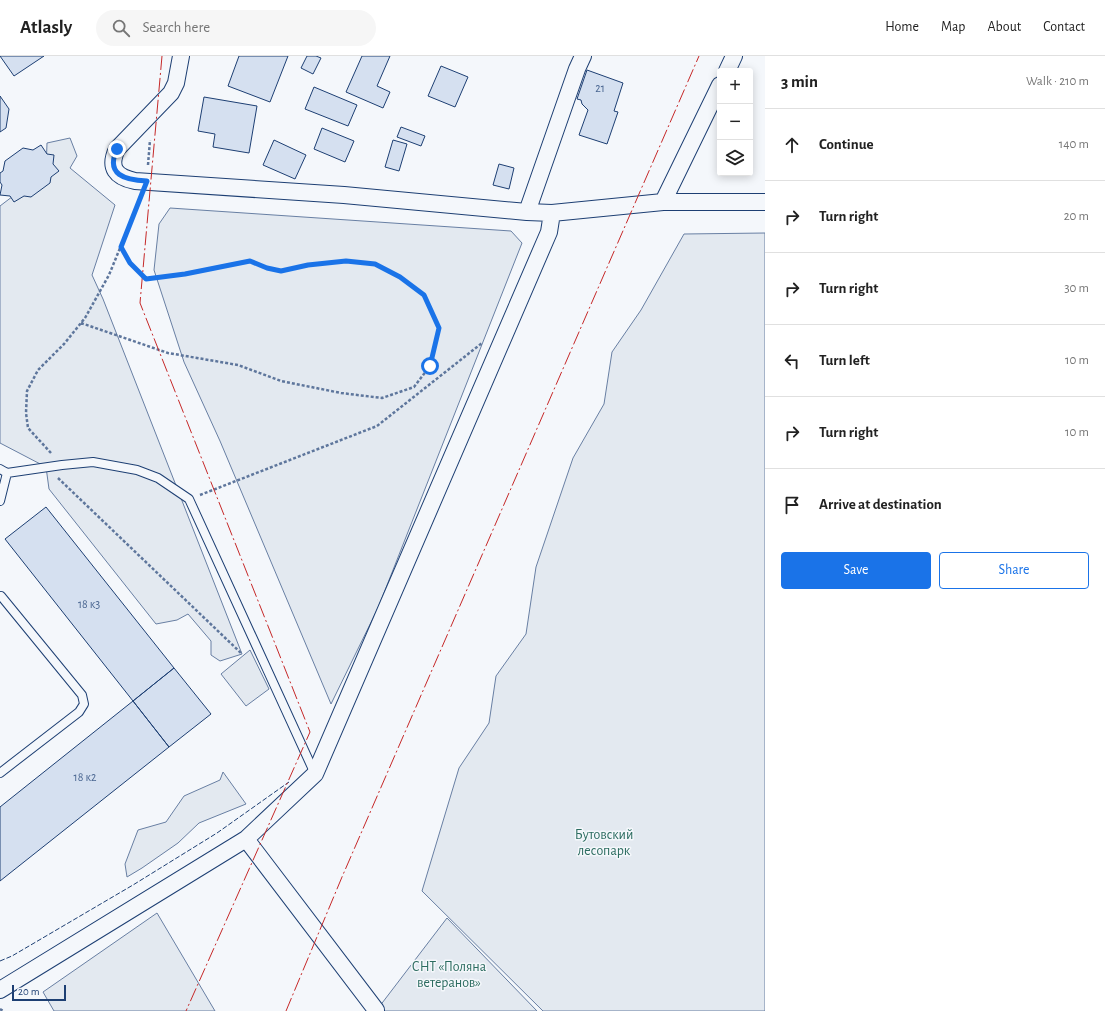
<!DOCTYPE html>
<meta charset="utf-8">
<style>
:root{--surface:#fff;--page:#f6f6f6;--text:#222;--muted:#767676;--line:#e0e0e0;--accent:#1a73e8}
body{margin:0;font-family:"Alegreya Sans",sans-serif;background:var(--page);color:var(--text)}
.controls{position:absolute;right:12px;top:12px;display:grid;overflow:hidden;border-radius:4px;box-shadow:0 2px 10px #0003}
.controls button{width:36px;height:36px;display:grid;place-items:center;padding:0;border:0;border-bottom:1px solid var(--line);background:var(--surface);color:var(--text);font:20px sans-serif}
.scale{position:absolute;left:12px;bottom:10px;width:54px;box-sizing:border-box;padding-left:4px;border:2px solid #1d3f73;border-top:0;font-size:11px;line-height:14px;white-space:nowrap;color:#1d3f73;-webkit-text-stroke:3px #f4f7fb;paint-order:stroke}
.stop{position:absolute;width:12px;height:12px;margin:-9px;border:3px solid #1a73e8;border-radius:50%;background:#fff}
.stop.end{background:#1a73e8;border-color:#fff;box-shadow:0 1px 4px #0008}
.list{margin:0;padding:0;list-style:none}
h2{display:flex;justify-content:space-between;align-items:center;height:52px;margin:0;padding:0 16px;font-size:17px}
h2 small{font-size:13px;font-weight:400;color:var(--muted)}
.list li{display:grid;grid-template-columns:26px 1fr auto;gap:12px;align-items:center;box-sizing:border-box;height:72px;padding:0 16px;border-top:1px solid var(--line)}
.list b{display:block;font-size:15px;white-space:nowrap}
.list em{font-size:13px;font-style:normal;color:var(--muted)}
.actions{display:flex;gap:8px;padding:12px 16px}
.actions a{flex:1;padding:9px 0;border:1px solid var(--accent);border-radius:4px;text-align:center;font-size:14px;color:var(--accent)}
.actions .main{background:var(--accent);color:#fff}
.icon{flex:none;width:22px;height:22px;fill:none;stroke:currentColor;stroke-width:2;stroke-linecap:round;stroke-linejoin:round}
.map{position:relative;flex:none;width:765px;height:955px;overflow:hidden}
header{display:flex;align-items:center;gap:24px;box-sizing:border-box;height:56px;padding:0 20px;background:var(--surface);border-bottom:1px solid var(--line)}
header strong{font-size:19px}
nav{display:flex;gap:22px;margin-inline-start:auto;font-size:14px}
.search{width:280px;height:36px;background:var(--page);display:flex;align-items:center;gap:10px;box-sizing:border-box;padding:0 14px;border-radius:22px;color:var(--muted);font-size:15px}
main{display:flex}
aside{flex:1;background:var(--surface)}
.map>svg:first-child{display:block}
.green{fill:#e3e9f0;stroke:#687fa3}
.building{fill:#d5e0f0;stroke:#1d3f73}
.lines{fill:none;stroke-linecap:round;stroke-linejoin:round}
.lane-casing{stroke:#1d3f73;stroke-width:10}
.street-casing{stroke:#1d3f73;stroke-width:18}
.path{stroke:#5e769c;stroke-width:2.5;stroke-dasharray:3 2;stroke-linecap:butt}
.lane{stroke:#f4f7fb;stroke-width:8}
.street{stroke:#f4f7fb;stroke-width:16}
.fence{stroke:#1d3f73;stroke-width:1;stroke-dasharray:5 2;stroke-linecap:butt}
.power{stroke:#c62828;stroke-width:1;stroke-dasharray:14 3 2 3;stroke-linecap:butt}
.route{stroke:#1a73e8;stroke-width:5}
.labels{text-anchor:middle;stroke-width:3;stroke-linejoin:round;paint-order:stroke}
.number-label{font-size:12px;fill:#4b6792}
.park-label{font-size:14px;fill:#2c6c60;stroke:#f4f7fb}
</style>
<header>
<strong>Atlasly</strong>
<div class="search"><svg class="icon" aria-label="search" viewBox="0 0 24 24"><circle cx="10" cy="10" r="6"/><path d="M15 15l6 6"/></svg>Search here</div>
<nav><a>Home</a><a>Map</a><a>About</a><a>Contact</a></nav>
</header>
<main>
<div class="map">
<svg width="765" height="955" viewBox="0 0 765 955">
<rect width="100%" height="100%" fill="#f4f7fb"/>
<!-- green -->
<path class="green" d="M70,82L77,100L70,112L115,149L92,219L103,243L242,598L220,605L211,599V585L188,558L177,564L156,568L49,433L46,411L0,387V150L46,115L47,87Z
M170,152L511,175L522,187L378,552L331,648L220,385L184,306L154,214L159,168Z
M765,177V955H543L422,835L459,712L489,667L496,620L526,578L536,511L573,402L604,348L612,296L641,254L684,178Z
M250,594L269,633L246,650L221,618Z
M223,716L246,748L199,767L178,787L142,812L127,821L125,808L138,774L166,766L184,740L220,724Z
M157,857L215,955H54L43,936Z
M447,862L537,955H376Z"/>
<!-- building -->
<path class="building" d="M0,0H44L14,20Z
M239,0H288L270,46L228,30Z
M307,0H316L321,2L313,18L301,12Z
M362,0H390L377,30L390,36L383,52L346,36Z
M441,10L468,21L455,51L428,40Z
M587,14L623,27L614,55L618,56L607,88L579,79L588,54L582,48L581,44L577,43Z
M314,31L357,49L348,70L305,53Z
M0,40L9,53L6,72L0,76Z
M204,41L257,50L249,97L213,91L215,78L198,75Z
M401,71L425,80L421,90L397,81Z
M322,72L354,85L345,106L314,93Z
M274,84L306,99L295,123L263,109Z
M393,84L407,88L399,115L385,111Z
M41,89L47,98L54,99L53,108L59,115L51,121L50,127L31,141L24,140L14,146L10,140L0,139L2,129L0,126V117L3,115L5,105L23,92L33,94Z
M499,108L514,112L509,133L493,129Z
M46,451L174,612L133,645L5,483Z
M174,612L211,658L169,691L133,645Z
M133,645L169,691L0,825V751Z"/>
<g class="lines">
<!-- lane casing -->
<g class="lane-casing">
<path id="lane" d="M0,413L7,417L62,409L93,406L137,414L158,422L189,443L315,718
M0,445L7,417
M0,717L79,656L84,648L82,639L1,540"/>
</g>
<!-- street casing -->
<g class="street-casing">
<path id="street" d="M181,0L176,27L171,37L117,93C108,112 116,121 135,125L344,139L527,156L552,157
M727,15L734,0
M663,146L720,29
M527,156L577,13L583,0
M246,783L376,954
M0,934L246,783L315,718L549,176L552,157L663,146H765"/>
</g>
<!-- path -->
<path class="path" d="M148,109L150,84
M81,267L168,297L238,309L281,325L341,337L382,342L414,331L430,310L439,272L424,239L401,221L375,208L346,205L308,209L281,215L267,212L250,205L185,218L146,223L130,207L121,191
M51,397L28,372L26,357L27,335L38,314L64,288L85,262L109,219L140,143
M58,422L242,598
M200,439L377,370L482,287
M0,953L3,955"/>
<!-- lane -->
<use href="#lane" class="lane"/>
<!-- street -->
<use href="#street" class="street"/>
<!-- fence -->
<path class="fence" d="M0,905L12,900L133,829L217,777L289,726"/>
<!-- power -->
<path class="power" d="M162,0L140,247L310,676L186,955
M286,955L342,821L699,0"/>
</g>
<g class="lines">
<!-- route -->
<path class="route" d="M117,93C105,119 125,124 147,125L121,191L130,207L146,223L185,218L250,205L267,212L281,215L308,209L346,205L375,208L400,221L424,239L439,272L430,310"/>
</g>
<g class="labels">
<!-- number labels -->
<g class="number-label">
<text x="600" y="36">21</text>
<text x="89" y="552">18 к3</text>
<text x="85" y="725">18 к2</text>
</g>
<!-- park labels -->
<g class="park-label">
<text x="604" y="783">Бутовский<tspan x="604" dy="16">лесопарк</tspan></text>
<text x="449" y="915">СНТ «Поляна<tspan x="449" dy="16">ветеранов»</tspan></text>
</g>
</g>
</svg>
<div class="controls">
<button>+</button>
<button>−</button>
<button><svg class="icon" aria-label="layers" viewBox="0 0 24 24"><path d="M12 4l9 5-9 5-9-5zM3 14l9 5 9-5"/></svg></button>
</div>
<div class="scale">20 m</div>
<div class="stop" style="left:430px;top:310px"></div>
<div class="stop end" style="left:117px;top:93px"></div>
</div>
<aside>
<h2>3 min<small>Walk · 210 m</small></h2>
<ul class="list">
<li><svg class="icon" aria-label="ahead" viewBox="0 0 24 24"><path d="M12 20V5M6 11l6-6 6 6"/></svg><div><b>Continue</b></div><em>140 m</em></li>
<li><svg class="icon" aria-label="right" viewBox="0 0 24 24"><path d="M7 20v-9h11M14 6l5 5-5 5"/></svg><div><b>Turn right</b></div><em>20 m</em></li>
<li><svg class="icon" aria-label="right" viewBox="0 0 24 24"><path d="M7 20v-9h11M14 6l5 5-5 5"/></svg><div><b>Turn right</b></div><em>30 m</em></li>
<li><svg class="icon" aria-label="left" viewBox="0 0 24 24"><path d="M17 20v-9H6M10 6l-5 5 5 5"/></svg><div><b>Turn left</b></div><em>10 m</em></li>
<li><svg class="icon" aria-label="right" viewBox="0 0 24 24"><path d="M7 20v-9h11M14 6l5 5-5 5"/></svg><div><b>Turn right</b></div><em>10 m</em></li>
<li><svg class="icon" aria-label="arrive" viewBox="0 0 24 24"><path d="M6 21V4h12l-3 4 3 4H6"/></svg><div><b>Arrive at destination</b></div></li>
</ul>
<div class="actions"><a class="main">Save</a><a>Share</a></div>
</aside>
</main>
